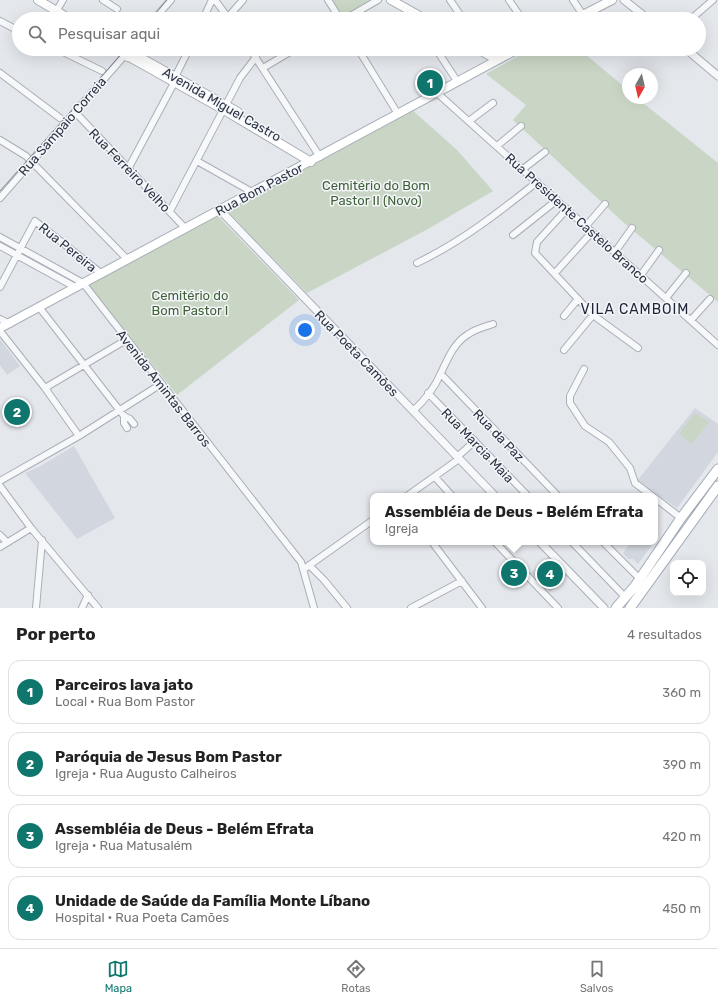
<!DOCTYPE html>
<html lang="pt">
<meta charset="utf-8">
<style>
:root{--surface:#fff;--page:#f6f6f6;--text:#222;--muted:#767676;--line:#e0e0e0;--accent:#0f766e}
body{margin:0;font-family:Rubik,sans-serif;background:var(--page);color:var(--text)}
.controls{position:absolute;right:12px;bottom:12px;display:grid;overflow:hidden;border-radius:8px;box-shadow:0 4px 16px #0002}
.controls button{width:36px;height:36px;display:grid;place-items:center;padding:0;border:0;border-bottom:1px solid var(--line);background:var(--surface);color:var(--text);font:20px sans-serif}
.compass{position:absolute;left:622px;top:68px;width:36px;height:36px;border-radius:50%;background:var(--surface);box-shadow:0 4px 16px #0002;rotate:188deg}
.you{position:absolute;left:305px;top:330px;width:14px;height:14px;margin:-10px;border:3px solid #fff;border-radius:50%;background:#1a73e8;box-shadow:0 0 0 6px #1a73e833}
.badge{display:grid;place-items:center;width:26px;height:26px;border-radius:50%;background:var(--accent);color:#fff;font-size:13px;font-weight:700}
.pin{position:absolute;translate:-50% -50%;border:2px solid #fff;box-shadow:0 1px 4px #0006}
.popup{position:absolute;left:370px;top:493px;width:288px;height:52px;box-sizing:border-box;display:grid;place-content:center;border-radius:8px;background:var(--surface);filter:drop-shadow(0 1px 3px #0005);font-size:13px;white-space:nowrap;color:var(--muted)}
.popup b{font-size:15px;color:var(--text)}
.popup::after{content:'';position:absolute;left:50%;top:100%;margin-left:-8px;border:8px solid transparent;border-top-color:var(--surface)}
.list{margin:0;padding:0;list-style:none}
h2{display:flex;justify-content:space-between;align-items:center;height:52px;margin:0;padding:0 16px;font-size:17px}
h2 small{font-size:13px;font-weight:400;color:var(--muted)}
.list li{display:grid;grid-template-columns:26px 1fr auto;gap:12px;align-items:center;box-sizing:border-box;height:64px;margin:0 8px 8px;padding:0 8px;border:1px solid var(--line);border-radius:12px}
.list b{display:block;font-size:15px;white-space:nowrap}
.list p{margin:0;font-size:13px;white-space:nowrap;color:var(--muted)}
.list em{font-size:13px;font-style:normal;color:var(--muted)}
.icon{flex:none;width:22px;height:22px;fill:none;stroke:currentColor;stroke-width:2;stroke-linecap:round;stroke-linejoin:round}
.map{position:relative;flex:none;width:718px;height:608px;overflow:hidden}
.search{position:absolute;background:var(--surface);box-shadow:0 4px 16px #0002;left:12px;right:12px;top:12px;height:44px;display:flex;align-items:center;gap:10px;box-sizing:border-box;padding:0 14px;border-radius:22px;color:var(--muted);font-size:15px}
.sheet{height:340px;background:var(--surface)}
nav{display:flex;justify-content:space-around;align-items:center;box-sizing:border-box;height:56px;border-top:1px solid var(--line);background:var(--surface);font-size:11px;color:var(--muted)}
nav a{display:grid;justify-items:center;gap:2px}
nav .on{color:var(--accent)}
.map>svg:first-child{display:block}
.built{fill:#d2d6de}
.green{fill:#c9d6c5}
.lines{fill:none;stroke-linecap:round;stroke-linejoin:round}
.minor-casing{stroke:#a9aeb7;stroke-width:8}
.tertiary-casing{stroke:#a9aeb7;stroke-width:9}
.secondary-casing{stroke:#a9aeb7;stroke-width:10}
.primary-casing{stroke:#a3abb8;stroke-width:11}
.minor{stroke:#f7f8fa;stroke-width:6}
.tertiary{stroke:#f7f8fa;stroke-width:7}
.secondary{stroke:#fff;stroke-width:8}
.primary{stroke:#fff;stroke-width:9}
.tram{stroke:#7d8696;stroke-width:1}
.labels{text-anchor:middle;stroke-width:3;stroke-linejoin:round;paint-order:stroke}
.street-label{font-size:13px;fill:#2b3445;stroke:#f4f6f9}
.park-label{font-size:13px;fill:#3f6138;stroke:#f4f6f9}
.neighbourhood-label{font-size:14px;letter-spacing:1px;fill:#1d2536;stroke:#f4f6f9}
</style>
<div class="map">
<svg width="718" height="608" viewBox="0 0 718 608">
<rect width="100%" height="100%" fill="#e4e7ec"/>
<!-- built -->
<path class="built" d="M0,339L20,366L7,375L0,365Z
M695,408L718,424V452L677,508L637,481Z
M74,446L115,518L77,539L25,473L39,467Z
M631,542H654L638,564L633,559H628L623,553Z
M550,555L569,574L550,592L531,573Z"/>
<!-- green -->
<path class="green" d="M332,0H374L342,17Z
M531,49H579L628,90V98H637L718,163V302L623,222L513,120L526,105L486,74Z
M411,109L457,150L493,191L428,229L307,293L225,209Z
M217,215L299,300L177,395L87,283Z
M695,413L709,422L692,444L679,434Z"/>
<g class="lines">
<!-- minor casing -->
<g class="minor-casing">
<path id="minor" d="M103,0L117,9
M215,0L229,19
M328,0L340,19
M450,0L463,19
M509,0L522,19
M573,0L583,15
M57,10L63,0
M228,17L243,0
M154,19L171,0
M203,19L212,0
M345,19L378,0
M691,19L713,0
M0,21L19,31
M57,49L102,71
M250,49L320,157
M358,49L398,114
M436,49L457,81
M675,49H676
M263,68L295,49
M0,73L60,118
M436,92L718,345
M75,112L185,228
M469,121L493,103
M0,140L26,156L128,260
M497,146L521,126
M197,161L252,192
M128,169L174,83L175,77L189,49
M523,169L545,152
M0,198L125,55
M567,209L537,242L535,253L593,315L638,348
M170,211L240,78L256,57
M586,226L605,204
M513,235L557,200
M0,237L83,283L301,562L314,608
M0,246L75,287
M615,252L632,228
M417,263C461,242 498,213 537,182
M555,273L592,232
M641,275L659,250
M0,287L35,221L102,274
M666,298L686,273
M39,307L124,416L130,419L134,424
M564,316L578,299
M0,319L10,324
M691,320L710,299
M0,331L45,388L79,436
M564,350L593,315
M584,369L570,396V403L585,426L609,442L630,468L635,483L652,496
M441,374L558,496
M45,388L126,340
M428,393L528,496
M413,411C424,401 435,387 441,373C447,360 454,343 467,335C475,329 484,327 493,324
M124,416V423L127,428
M457,457L475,441
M435,477L452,496
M0,481L79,436L161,384
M0,486L31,528L98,608
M407,496L459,459
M655,498L681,518
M0,535L7,542
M432,542L482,608
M495,542L558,608
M572,542L626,598
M603,542L640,579
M0,547L31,528
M309,565L324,580L347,608
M304,569L373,520
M36,608L42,540
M82,608L88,595
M411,608L462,581"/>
</g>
<!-- tertiary casing -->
<g class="tertiary-casing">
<path id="tertiary" d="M624,0L648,19
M686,49L718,76
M220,210L495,496
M540,542L604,608"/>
</g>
<!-- secondary casing -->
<g class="secondary-casing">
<path id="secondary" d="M38,0L70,19
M391,0L425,19
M575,19L612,0
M115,49L224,110L311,162
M478,49L497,60
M128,57L136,55L238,112
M0,328L518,49"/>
</g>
<!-- primary casing -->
<g class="primary-casing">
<path id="primary" d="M616,608L635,586L681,518L718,469
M630,608L718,486"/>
</g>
<!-- minor -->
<use href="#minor" class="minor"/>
<!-- tertiary -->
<use href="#tertiary" class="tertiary"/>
<!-- secondary -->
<use href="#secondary" class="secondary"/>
<!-- primary -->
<use href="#primary" class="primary"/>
<!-- tram -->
<path class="tram" d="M151,19L167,0
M0,191L126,49"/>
</g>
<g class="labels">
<!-- street labels -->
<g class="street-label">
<text transform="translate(222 104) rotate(30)" y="5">Avenida Miguel Castro</text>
<text transform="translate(62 126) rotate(-49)" y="5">Rua Sampaio Correia</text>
<text transform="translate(130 170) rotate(46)" y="5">Rua Ferreiro Velho</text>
<text transform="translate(259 189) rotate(-28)" y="5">Rua Bom Pastor</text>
<text transform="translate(577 218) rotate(42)" y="5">Rua Presidente Castelo Branco</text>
<text transform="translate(68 247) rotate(39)" y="5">Rua Pereira</text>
<text transform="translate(357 353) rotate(46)" y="5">Rua Poeta Camões</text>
<text transform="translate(164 388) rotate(52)" y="5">Avenida Amintas Barros</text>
<text transform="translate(499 435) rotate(46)" y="5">Rua da Paz</text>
<text transform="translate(478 445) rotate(46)" y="5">Rua Marcia Maia</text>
</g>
<!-- park labels -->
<g class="park-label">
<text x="376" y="190">Cemitério do Bom<tspan x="376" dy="15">Pastor II (Novo)</tspan></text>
<text x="190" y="300">Cemitério do<tspan x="190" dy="15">Bom Pastor I</tspan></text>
</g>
<!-- neighbourhood labels -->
<g class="neighbourhood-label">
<text x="635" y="314">VILA CAMBOIM</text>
</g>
</g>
</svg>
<div class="controls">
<button><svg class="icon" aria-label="locate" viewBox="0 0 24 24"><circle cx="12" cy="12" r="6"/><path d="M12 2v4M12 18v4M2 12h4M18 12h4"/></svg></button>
</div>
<svg class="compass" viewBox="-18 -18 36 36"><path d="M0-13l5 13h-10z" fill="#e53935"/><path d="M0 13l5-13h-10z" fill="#767676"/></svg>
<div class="you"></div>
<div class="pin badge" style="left:430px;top:83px">1</div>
<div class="pin badge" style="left:17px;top:412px">2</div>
<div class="pin badge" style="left:514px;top:573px">3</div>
<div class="popup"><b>Assembléia de Deus - Belém Efrata</b>Igreja</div>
<div class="pin badge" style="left:550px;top:574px">4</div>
<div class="search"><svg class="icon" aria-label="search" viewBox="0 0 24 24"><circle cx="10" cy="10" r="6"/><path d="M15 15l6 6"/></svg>Pesquisar aqui</div>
</div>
<section class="sheet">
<h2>Por perto<small>4 resultados</small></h2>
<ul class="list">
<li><span class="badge">1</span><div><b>Parceiros lava jato</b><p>Local · Rua Bom Pastor</p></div><em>360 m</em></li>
<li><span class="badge">2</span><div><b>Paróquia de Jesus Bom Pastor</b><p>Igreja · Rua Augusto Calheiros</p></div><em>390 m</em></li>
<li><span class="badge">3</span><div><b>Assembléia de Deus - Belém Efrata</b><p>Igreja · Rua Matusalém</p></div><em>420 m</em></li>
<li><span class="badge">4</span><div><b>Unidade de Saúde da Família Monte Líbano</b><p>Hospital · Rua Poeta Camões</p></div><em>450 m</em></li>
</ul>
</section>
<nav>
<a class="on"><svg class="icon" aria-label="map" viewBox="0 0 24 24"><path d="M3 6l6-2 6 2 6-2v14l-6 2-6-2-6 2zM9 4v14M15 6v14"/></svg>Mapa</a>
<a><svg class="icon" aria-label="directions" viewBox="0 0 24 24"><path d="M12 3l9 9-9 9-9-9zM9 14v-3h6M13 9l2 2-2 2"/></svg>Rotas</a>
<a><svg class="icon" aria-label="saved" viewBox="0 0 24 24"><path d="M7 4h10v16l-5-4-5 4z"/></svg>Salvos</a>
</nav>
